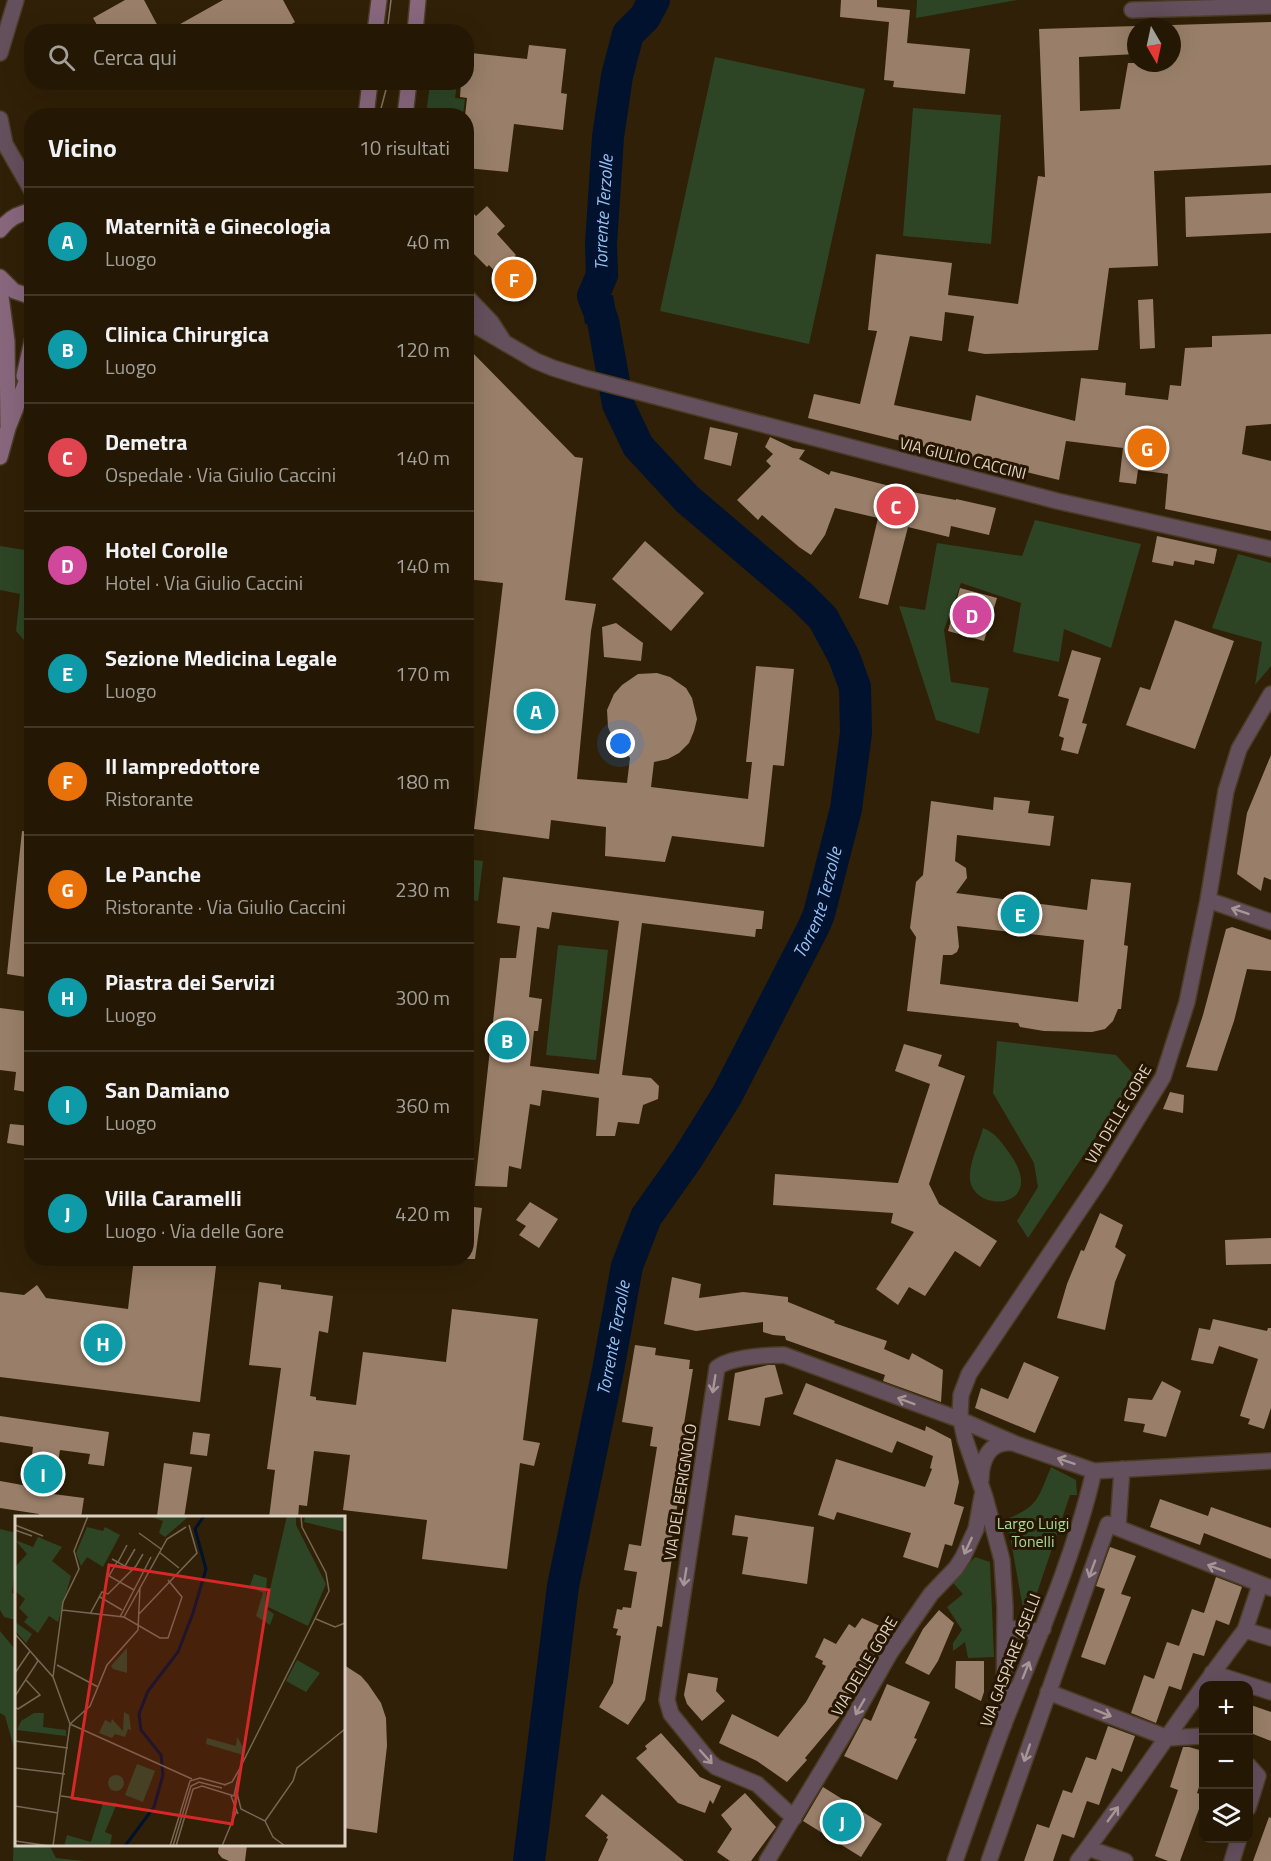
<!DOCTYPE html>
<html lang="it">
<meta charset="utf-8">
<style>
:root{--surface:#241805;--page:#302513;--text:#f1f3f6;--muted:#a3a09a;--line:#413727;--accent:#ea580c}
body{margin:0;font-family:"Titillium Web",sans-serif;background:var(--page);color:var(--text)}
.controls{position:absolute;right:18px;bottom:18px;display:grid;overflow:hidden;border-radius:12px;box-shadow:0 6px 24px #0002}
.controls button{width:54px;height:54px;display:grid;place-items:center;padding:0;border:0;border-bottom:2px solid var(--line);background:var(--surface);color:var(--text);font:30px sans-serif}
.compass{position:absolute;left:1127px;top:18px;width:54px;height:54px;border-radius:50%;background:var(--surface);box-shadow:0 6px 24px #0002;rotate:171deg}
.you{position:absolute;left:621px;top:744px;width:21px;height:21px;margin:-15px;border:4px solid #fff;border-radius:50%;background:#1a73e8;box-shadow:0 0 0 9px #1a73e833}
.badge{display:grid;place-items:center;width:39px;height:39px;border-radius:50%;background:var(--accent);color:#fff;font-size:20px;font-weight:700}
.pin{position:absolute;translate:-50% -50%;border:3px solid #fff;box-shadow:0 2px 6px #0006}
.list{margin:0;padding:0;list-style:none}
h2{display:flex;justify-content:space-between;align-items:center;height:78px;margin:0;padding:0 24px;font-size:26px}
h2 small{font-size:20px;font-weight:400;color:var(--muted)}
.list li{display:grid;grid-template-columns:39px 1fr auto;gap:18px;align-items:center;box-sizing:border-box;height:108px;padding:0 24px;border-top:2px solid var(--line)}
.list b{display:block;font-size:22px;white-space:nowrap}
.list p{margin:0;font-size:20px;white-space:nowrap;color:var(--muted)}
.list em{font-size:20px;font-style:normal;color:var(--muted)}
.icon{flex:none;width:33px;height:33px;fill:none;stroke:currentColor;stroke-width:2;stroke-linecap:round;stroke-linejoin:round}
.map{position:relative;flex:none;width:1271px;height:1861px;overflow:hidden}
.search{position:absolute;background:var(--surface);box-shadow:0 6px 24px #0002;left:24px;top:24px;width:450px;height:66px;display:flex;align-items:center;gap:15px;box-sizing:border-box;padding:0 21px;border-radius:24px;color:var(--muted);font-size:22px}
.panel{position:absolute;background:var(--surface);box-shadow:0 6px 24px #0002;left:24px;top:108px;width:450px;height:1158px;border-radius:24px}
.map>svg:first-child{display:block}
.green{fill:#2d4525}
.water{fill:#00122d}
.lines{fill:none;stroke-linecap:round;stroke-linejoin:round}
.river{stroke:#00122d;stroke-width:32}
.building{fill:#997f69;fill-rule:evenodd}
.street-casing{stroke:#4c3c25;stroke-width:18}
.secondary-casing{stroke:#4c3c25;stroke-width:18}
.street{stroke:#644f5d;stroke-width:15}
.secondary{stroke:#88677d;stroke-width:15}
.tram{stroke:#837562;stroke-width:1.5}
.oneway{stroke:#a69695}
.labels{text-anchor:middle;stroke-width:6;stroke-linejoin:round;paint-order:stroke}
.street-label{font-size:16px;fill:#dcd1c3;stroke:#261601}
.park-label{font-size:16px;fill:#a7da95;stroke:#261601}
.water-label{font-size:18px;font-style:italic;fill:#97c1f4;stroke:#261601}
.inset-river{fill:none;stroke:#00122d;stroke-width:3}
.inset-road{fill:none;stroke:#756752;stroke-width:1.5}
.view{fill:#d62828;fill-opacity:0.15;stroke:#d62828;stroke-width:3}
.inset-edge{fill:none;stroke:#dcd1c3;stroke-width:3}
</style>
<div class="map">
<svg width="1271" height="1861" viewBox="0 0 1271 1861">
<rect width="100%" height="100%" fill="#302007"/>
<!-- green -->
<path class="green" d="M917,0H1017L916,18Z
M715,57L865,89L809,344L660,311Z
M430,83H457L455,98L465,99L463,115H426Z
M913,108L1001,115L991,244L903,236Z
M1035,520L1141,544L1111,648L1064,629L1059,662L1013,652L1021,603L961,583L944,630L951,682L989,688L979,734L936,720L899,606L925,610L937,543L1022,556Z
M0,546L31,551V648L16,631L20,594L0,590Z
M1238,554L1271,563V666L1255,685L1262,642L1212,628Z
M467,859L483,861L478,901L467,899Z
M558,945L608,950L596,1060L546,1055Z
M997,1041L1116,1055L1136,1077L1028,1238L1017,1221L1038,1187L1034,1163L993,1093Z
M983,1128C996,1133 1002,1143 1010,1154C1051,1212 965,1215 970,1173C971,1159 979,1143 983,1128Z
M1051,1467L1076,1480L1077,1495H1070L1034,1602L1037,1605L1031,1615L1024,1614L1007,1519C1039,1506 1038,1498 1051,1467Z
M0,1529L16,1533V1558L12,1593L16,1594V1620L4,1617L0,1610Z
M975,1557L990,1562L994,1657L968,1658L965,1642L953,1651V1643L962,1630L947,1607L963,1594L953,1583Z
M0,1631L14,1648H16V1755L5,1716L0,1713Z
M16,1763V1844L49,1845L56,1858L84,1861H13Z"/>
<!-- water -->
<path class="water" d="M613,295L617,318L585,324L582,299Z"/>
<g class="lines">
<!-- river -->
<path class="river" id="s1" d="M529,1861L563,1586L608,1370L627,1266L646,1217L687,1159L727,1095L814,926L819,914L846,809L856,733L855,687L844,657L823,618L802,597L687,499L638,446L618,404L603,321L593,296L602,275L601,244L608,137L617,76L628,34L645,17L654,0"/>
</g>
<!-- building -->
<path class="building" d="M125,0H144L161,32H101L93,18Z
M223,0H283L295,22L279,32H166Z
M841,0H877V7L910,10L907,43L970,49L965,94L893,87L894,81L884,80L889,22L840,17Z
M1271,22V165L1154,171L1158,266L1109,268L1098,350L985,354L968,351L974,316L945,312L942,341L910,336L894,405L971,421L976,395L1075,421L1081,378L1126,383L1125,395L1168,400L1170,385L1181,386L1185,348L1212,347V336L1271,334V424L1246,426L1242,454L1271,461V531L1165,509L1168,474L1138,470L1136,484L1119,482L1123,448L1066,441L1059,480L808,418L814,394L860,404L877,331L868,330L876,254L952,263L948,295L1018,304L1038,176L1045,177L1039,29L1136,26V54L1079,57L1080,111L1120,109L1128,63H1172V25Z
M529,45L566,49L561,93L567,94L563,130L514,124L508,172L466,168L465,116L467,98L460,97L461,82H466V66H470L471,53L527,59Z
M1271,193V233L1186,237L1185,197Z
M466,206L476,216L487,206L505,226L497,234L516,255L496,273L489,265L487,267L466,246Z
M1153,299L1155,348L1140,349L1138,300Z
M466,346L575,457L583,458L565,600L596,604L591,631L577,779L627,783L630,758L612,737L608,727L607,710L614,694L622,685L638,674L657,673L670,677L686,688L692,698L697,719L694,731L689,743L679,753L668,759L654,762L651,787L748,799L752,762H746L756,666L794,669L784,766L773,765L764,847L672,836L665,862L605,856L606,827L551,820L549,839L474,829L503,583L466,579Z
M710,427L738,433L731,466L704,459Z
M770,437L793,448L805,450L799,459L829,475L831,471L917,493L956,500V499L996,508L989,535L951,526L949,537L908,527L888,605L859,598L878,518L835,508L825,535L811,555L799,547L762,515L758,520L737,500L771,466L766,461L773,454L765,447Z
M1157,536L1217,549L1214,564L1195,560L1194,565L1174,561L1173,566L1152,562Z
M645,541L704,593L671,631L612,579Z
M960,588L997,598L984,641L948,631Z
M1175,620L1234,641L1195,749L1126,725L1140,687L1150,690Z
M616,623L643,643L641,661L604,657L602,627Z
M1072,650L1101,658L1082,723L1087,724L1078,754L1061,750L1064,738L1059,736L1069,699L1058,696Z
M1271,755V880L1264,877L1261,891L1237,874L1247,813Z
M994,797L1030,801L1028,813L1054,816L1050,846L957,835L955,861L966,868L967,878L956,893L1087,910L1091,879L1131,883L1124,945L1128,946L1121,1009H1118L1113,1021L1105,1029L1092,1032L1044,1031L1020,1027L1018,1023L907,1011L916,937L910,928L916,882L923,875L931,801L993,810ZM957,926L1084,940L1078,1002L940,984L943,955H952L957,952L959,947Z
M22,831L32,832V978L7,974Z
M503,877L764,911L762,929H756L755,937L642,923L622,1075L651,1078L659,1086L658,1099L643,1105L639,1124L618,1122L615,1136H596L599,1098L542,1090L540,1106L530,1104L521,1169L509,1166L507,1187L475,1186L500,958H516L520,926L497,923ZM552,912L619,921L599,1074L530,1066L534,1031H538L542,999L529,997L537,927L549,929Z
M1232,927L1271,940V971L1247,969L1234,1021L1217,1071L1186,1067L1203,1015L1226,929Z
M0,1008L32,1012V1093L14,1090L16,1072L0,1070Z
M904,1044L942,1055L938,1066L965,1076L929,1184L939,1204L997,1241L980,1267L955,1251L925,1296L909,1287L898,1305L876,1289L914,1232L891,1223L893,1213L773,1205L775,1174L898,1183L930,1084L895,1071Z
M1170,1092L1184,1095L1183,1113L1163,1109Z
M10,1124L32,1126V1147L7,1143Z
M530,1202L558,1219L539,1248L519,1235L526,1226L516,1220Z
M466,1206L482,1208L475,1259H466Z
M1100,1213L1123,1225L1115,1247L1126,1255L1115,1282L1105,1330L1057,1318L1067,1284L1081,1250L1084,1251Z
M1271,1238V1264L1226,1265L1225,1240Z
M134,1258H217L200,1402L0,1377V1292L24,1295L37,1285L46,1298L128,1309Z
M672,1277L701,1284L699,1298L743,1292L788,1297V1302L835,1321L834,1323L887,1341L884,1349L909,1360L912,1353L943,1370L941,1402L883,1381L885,1375L786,1340L785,1336L773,1335L763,1332V1322L696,1331L664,1324Z
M259,1282L281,1285V1289L333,1296L328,1333L319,1331L310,1396L316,1397V1400L356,1405L363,1352L446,1362L452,1309L538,1319L523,1440L540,1443L534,1466L520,1463L507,1569L422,1559L427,1520L343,1510L350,1455L314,1451L307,1506L299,1505L298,1518H269L275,1470L267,1469L281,1368L249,1365Z
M1213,1319L1267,1331L1268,1328H1271V1408L1264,1429L1248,1424L1250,1419L1240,1416L1258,1359L1219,1346L1213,1364L1191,1360L1199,1328L1210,1330Z
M635,1345L656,1348L655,1355L690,1360L689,1369H693L684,1424L693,1425L685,1477H682L670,1550L673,1551L662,1627L657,1626L645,1700L628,1725L599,1707L613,1683L621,1636L616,1635L618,1629L613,1628L617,1609L622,1610L623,1607L631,1608L637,1572L624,1570L629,1544L641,1546L657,1447L650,1446L653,1427L622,1422Z
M1024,1362L1059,1377L1035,1433L975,1408L981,1388L1008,1399Z
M768,1365H775L783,1394L765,1398L760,1426L728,1420L735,1373Z
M1162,1381L1181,1391L1166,1437L1143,1432L1145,1424L1124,1421L1128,1398L1152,1400Z
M806,1383L925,1431L926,1426L951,1439L959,1482L954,1504L964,1507L952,1546L945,1544L938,1568L903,1557L911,1533L837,1512L834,1520L818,1515L836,1459L925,1487L932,1469L930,1468L933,1456L897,1441L892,1453L793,1414Z
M0,1416L109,1432L104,1466L88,1464L90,1454L60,1450L53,1494L84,1498L81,1518H39V1514L0,1508V1481L28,1486L33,1447L0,1442Z
M193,1432L210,1434L207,1456L190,1454Z
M164,1463L192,1467L184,1518L157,1516Z
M1160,1499L1208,1516L1211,1507L1271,1528V1559L1204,1533L1200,1545L1150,1527Z
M735,1515L814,1527L807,1584L742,1574L748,1537L732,1535Z
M1110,1547L1136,1556L1121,1594L1131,1597L1105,1665L1081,1657L1105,1589L1096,1586Z
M1216,1577L1242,1587L1229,1625L1216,1620L1204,1656L1193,1653L1181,1690L1169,1686L1156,1723L1131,1713L1144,1675L1154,1679L1167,1642L1179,1646L1192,1609L1204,1613Z
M939,1610L954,1623L938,1661L929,1675L905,1663L923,1629Z
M862,1618L889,1630L842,1714L805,1758L807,1760L787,1782L757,1761L719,1743L732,1714L778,1737L806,1702L826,1666L822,1664L823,1661L815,1657L824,1638L836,1644L849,1624L855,1628Z
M956,1661H984V1692L981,1701L955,1688Z
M344,1665L361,1676L368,1684L381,1703L386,1718L387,1746L377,1833L344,1828Z
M688,1673L718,1678L716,1691L725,1701L702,1721L687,1704L684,1695Z
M887,1684L930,1702L914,1738L917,1739L897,1780L844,1756L864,1718L871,1721Z
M1248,1704L1271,1712V1741L1248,1732Z
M1108,1726L1135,1736L1122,1772L1112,1768L1099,1805L1087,1801L1074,1838L1062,1834L1053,1861H1024L1037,1824L1049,1828L1063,1790L1072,1793L1086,1757L1096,1760Z
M661,1733L700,1777L721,1786L713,1804L710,1800L705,1813L678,1803L636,1758L647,1749L645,1746Z
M1183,1747H1189L1203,1751V1775L1197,1793L1203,1795V1798L1180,1861H1168L1155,1856L1178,1790L1170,1787Z
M823,1787L882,1824L861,1857L803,1821Z
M745,1793L776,1827L751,1861H730L717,1852L732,1829L721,1815Z
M602,1794L641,1826L684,1861H598L608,1839L606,1838L608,1835L585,1816Z
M1269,1817L1271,1818V1861H1253Z
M219,1845H247L245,1861H229L222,1858L218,1853Z"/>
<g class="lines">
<!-- street casing -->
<g class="street-casing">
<path id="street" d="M1132,10L1271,6
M0,53L16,0
M0,119L5,144L32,191
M466,296L491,322L502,339
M466,320L536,361L553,368L585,378L1057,501L1271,549
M1208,900L1271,922
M981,1480C981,1459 990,1440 1013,1443
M1118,1526L1122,1469
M1005,1626L1026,1633L1043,1629
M1245,1630L1260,1585
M1212,1673L1271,1692
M1048,1692L1168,1738L1204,1736
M1004,1725L1005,1607L1002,1560L985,1497L965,1439L960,1416L961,1395L969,1374L1101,1178L1163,1077L1187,1002L1208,900L1226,791L1239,749L1271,694
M1248,1765L1258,1776L1248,1808
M794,1818L757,1784L716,1767L710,1762L671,1714L667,1700L717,1368C729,1357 768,1355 784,1355L961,1420L1016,1444L1094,1471L1271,1461
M1088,1848L1125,1861
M767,1861L844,1734L890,1653L931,1594L956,1568L963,1557L976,1529L982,1496
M955,1861C971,1815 987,1769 1004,1724C1037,1640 1074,1558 1094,1471
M989,1861L1108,1524L1271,1588
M1078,1861C1136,1785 1187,1705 1245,1630L1271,1638
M1232,1861L1239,1838"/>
</g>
<!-- secondary casing -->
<g class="secondary-casing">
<path id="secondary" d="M375,32L379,0
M415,32L418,0
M366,116L370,82
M405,116L409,82
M0,230C8,219 18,213 32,211
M0,277L14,291L32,297
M0,289L7,341L8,428
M24,376L32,341
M0,457L8,428L32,367"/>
</g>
<!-- street -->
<use href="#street" class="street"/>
<!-- secondary -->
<use href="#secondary" class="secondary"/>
<!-- tram -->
<path class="tram" d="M387,32L391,0
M379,116L388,82"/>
</g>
<!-- one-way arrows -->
<defs><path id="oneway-shaft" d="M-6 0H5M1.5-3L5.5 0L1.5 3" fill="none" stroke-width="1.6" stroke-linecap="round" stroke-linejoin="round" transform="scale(1.5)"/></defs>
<g class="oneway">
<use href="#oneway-shaft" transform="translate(1240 911) rotate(-161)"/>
<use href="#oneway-shaft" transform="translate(714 1384) rotate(99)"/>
<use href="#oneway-shaft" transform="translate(906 1401) rotate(-159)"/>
<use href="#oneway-shaft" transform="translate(1066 1461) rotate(-161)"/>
<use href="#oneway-shaft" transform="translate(968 1546) rotate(115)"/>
<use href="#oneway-shaft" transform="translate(1216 1568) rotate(-159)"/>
<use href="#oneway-shaft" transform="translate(1092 1569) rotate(110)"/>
<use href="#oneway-shaft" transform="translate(685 1577) rotate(99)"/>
<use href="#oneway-shaft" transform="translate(1026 1670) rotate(-68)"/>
<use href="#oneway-shaft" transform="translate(860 1707) rotate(120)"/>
<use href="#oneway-shaft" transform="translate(1103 1713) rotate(22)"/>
<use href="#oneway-shaft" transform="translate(1027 1753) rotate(109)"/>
<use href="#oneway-shaft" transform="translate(706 1757) rotate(48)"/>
<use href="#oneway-shaft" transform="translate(1113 1814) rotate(-54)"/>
</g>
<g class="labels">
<!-- street labels -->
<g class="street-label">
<text transform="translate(963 458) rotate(14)" y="6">VIA GIULIO CACCINI</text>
<text transform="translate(1118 1114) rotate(-59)" y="6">VIA DELLE GORE</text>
<text transform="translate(680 1492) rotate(-81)" y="6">VIA DEL BERIGNOLO</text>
<text transform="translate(1010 1660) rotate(-69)" y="6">VIA GASPARE ASELLI</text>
<text transform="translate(864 1666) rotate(-59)" y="6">VIA DELLE GORE</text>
</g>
<!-- park labels -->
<g class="park-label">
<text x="1033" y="1529">Largo Luigi<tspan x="1033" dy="18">Tonelli</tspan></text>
</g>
<!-- water labels -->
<g class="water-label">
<text dy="6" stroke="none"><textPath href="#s1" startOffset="1809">Torrente Terzolle</textPath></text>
<text dy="6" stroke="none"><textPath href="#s1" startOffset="1016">Torrente Terzolle</textPath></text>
<text dy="6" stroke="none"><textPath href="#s1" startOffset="530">Torrente Terzolle</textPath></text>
</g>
</g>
<!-- overview -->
<g transform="translate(15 1516)">
<rect width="330" height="330" fill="#302007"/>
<path d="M134,0H170L173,1L150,21L144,17L148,5ZM272,0H281V9L311,68L293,110L251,90ZM290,0H330V16L289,6ZM72,11L88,15L90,11L105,19L88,51L72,41L66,50L61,37ZM23,21L47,31L37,45L56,60L43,106L34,100L23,117L9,106L13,101L4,92L10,83L0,75V51L12,38L0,24L18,31ZM239,58L252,62L250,92L259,98L255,109L241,100L248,77L235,70ZM0,106L17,118L11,127L0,115ZM112,132V157L98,153L96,150ZM282,144L305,157L291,176L271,165ZM109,196L114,199L116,214L113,213L110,221L100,218L97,222L84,217L90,204L96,207L97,203L108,215ZM19,197H29L28,211L51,214V220L2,214L6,205ZM222,221L230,234L228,239L191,228L192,222L221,230ZM122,248L140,255L128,286L110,279ZM93 267a8 8 0 1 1 16 0a8 8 0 1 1-16 0ZM88,287H102L90,316L97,319L95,330H49L52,319L76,326Z" fill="#2d4525"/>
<path class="inset-river" d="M110,330L139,291L148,259L146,239L126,214L124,198L133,175L163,136L178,97L191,53L180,13L189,0"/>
<path class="inset-road" d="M0,9L28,20M0,14L17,20M124,17L146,33M144,36L164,52M97,43L117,54M102,46L94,60L119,74M103,46L112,29M110,50L120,33M85,81L107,94M47,94L109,101L145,122H153L167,81L153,64M75,98L87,76L93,78L121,50L128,38M124,98L182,37L174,9M105,101L136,41M109,101L152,23L171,11M301,103L320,111L330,107M0,118L38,161L55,208L38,330M42,149L83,171M0,157L15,135M38,161L48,86L64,53L59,35L73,0M0,180L23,145L21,142M0,191L3,193L25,179L11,164M55,208L75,190L92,149L123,114L125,71M55,208L177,263M0,225L53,232M0,252L50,258M209,269L217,266L224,254L314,75L311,57L287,11L286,0M222,277L226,293L250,305M46,280L75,284M216,280L223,298M0,290L43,297M250,305L278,265L282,252L330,213M250,305L258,321L270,330M0,325L35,330M155,330L175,265L185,262L211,269M158,330L176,270L184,266L207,272M161,330L178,273L187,270L219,280L224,257M207,330L222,294"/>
<path class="view" d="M94,49L254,74L217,308L57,282Z"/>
<rect width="330" height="330" class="inset-edge"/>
</g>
</svg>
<div class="controls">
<button>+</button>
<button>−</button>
<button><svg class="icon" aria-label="layers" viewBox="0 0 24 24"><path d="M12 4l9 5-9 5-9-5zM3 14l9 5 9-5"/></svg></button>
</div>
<svg class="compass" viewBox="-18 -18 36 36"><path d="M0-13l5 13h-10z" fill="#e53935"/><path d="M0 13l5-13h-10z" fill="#a3a09a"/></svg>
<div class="you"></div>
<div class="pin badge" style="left:536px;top:711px;background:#0f9aa8">A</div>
<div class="pin badge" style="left:507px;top:1040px;background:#0f9aa8">B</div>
<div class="pin badge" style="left:896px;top:506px;background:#e0444e">C</div>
<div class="pin badge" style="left:972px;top:615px;background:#d1479c">D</div>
<div class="pin badge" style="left:1020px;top:914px;background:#0f9aa8">E</div>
<div class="pin badge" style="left:514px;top:279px;background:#e8710a">F</div>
<div class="pin badge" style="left:1147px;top:448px;background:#e8710a">G</div>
<div class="pin badge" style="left:103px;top:1343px;background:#0f9aa8">H</div>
<div class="pin badge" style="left:43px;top:1474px;background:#0f9aa8">I</div>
<div class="pin badge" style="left:842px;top:1822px;background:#0f9aa8">J</div>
<div class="search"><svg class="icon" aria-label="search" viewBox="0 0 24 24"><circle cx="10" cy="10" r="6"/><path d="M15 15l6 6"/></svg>Cerca qui</div>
<section class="panel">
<h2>Vicino<small>10 risultati</small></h2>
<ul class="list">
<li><span class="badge" style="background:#0f9aa8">A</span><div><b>Maternità e Ginecologia</b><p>Luogo</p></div><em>40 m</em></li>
<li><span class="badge" style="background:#0f9aa8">B</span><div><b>Clinica Chirurgica</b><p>Luogo</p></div><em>120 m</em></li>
<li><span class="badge" style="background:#e0444e">C</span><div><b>Demetra</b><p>Ospedale · Via Giulio Caccini</p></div><em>140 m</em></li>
<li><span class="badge" style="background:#d1479c">D</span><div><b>Hotel Corolle</b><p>Hotel · Via Giulio Caccini</p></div><em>140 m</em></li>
<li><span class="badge" style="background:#0f9aa8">E</span><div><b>Sezione Medicina Legale</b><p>Luogo</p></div><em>170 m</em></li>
<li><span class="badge" style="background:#e8710a">F</span><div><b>Il lampredottore</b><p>Ristorante</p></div><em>180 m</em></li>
<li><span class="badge" style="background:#e8710a">G</span><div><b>Le Panche</b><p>Ristorante · Via Giulio Caccini</p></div><em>230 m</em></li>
<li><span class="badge" style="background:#0f9aa8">H</span><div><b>Piastra dei Servizi</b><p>Luogo</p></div><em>300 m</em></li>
<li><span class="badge" style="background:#0f9aa8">I</span><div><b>San Damiano</b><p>Luogo</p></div><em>360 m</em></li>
<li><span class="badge" style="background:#0f9aa8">J</span><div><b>Villa Caramelli</b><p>Luogo · Via delle Gore</p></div><em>420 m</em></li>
</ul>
</section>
</div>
